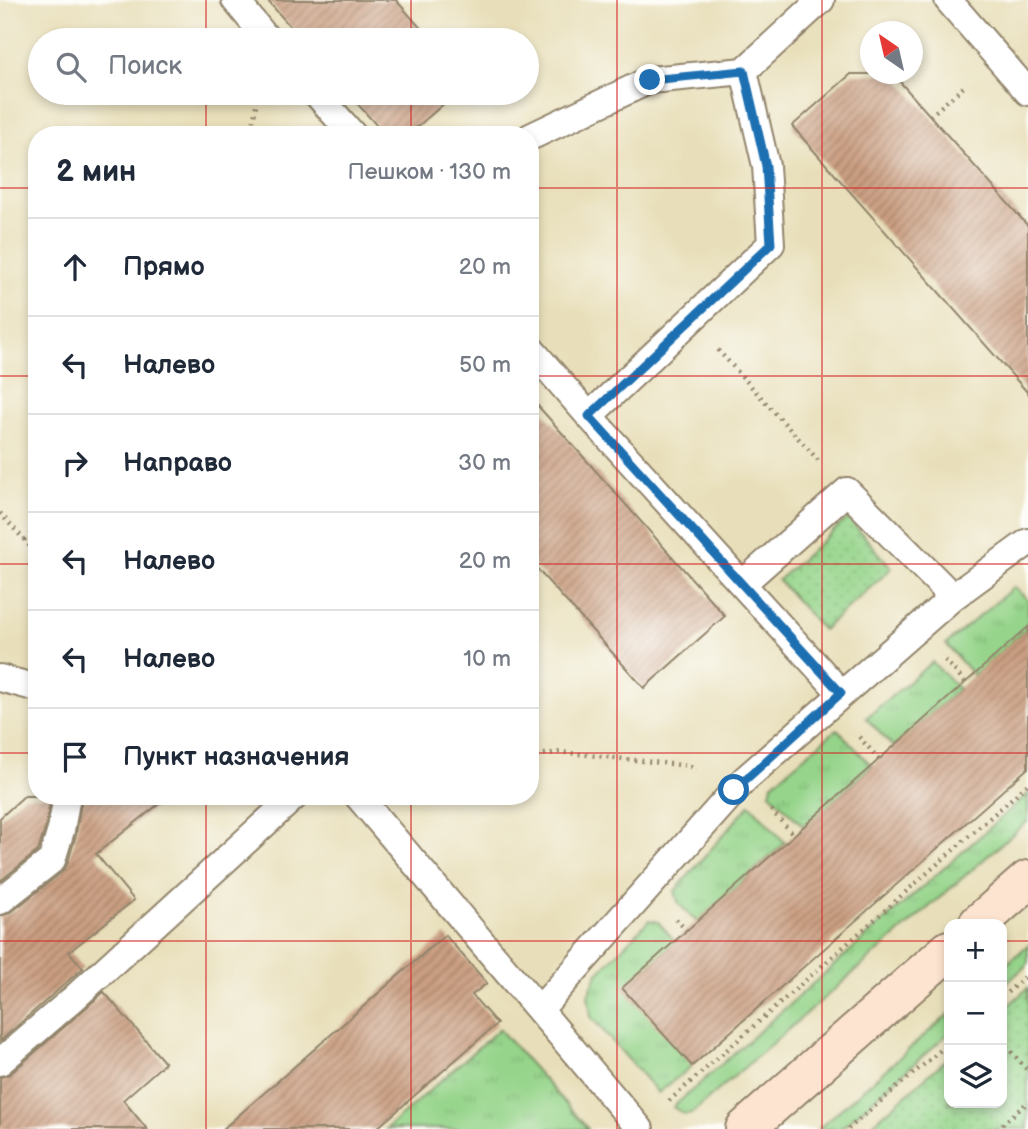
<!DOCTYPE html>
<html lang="ru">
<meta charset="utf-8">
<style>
:root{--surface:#fff;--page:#f6f6f7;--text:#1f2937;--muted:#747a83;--line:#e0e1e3}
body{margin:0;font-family:"Balsamiq Sans",sans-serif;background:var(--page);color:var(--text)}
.controls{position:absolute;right:21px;bottom:21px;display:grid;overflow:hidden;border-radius:14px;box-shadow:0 4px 10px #0003}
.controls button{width:63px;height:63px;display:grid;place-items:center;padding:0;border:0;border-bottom:2px solid var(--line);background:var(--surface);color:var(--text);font:35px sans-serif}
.compass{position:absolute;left:860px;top:21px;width:63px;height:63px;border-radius:50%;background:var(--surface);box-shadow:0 4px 10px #0003;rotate:326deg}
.stop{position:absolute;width:21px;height:21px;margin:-16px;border:5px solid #1f6fb2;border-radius:50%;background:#fff}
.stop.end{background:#1f6fb2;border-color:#fff;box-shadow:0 2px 7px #0008}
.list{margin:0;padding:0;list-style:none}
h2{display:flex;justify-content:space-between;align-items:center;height:91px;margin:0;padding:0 28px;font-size:30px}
h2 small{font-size:23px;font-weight:400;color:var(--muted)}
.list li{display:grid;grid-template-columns:46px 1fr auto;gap:21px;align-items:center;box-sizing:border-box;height:98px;padding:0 28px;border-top:2px solid var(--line)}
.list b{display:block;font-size:26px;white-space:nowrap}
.list em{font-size:23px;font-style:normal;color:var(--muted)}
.icon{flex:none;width:38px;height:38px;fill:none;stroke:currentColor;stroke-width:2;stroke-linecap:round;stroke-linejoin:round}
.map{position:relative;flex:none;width:1028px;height:1129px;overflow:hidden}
.search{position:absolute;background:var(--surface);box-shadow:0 4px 10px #0003;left:28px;top:28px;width:511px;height:77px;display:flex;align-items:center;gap:18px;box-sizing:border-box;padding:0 24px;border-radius:38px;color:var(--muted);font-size:26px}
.panel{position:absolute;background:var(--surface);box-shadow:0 4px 10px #0003;left:28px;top:126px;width:511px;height:679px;border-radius:28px}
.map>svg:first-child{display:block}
.grass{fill:url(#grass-tufts);stroke:#687f54;stroke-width:2}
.park{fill:url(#park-dots);stroke:#687f54;stroke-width:2}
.building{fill:url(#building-hatch)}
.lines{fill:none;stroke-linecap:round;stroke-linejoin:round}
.lane-casing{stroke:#92846c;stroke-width:30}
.secondary-casing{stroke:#92846c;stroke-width:42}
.path{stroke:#92846c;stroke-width:4.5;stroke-dasharray:2 5;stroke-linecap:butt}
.lane{stroke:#fff;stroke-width:26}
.secondary{stroke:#fde4d0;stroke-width:38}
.route{stroke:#1f6fb2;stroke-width:9}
.grid{fill:none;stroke:#d62828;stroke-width:2;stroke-opacity:0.55}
</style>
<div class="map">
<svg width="1028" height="1129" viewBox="0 0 1028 1129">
<defs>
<pattern id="grass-tufts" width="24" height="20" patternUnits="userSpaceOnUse" patternTransform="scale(1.75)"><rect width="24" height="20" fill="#95d48a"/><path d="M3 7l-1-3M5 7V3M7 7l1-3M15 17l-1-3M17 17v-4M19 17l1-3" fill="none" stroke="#81b677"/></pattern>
<pattern id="park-dots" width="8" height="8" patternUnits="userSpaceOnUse" patternTransform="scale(1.75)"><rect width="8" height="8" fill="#95d48a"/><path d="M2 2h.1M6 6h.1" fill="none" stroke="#81b677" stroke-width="1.8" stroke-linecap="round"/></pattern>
<pattern id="building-hatch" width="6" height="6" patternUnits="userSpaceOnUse" patternTransform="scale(1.75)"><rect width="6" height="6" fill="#ca9e81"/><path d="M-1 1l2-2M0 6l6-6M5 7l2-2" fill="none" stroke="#a58169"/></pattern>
</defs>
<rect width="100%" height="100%" fill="#fdfcf7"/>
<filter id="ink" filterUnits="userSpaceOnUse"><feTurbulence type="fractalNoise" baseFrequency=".0143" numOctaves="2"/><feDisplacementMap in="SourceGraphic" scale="14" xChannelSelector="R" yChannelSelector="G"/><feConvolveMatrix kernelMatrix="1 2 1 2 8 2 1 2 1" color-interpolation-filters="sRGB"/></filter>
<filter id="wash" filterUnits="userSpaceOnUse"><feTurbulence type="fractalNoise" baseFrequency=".00686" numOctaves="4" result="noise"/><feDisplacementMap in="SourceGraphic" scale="28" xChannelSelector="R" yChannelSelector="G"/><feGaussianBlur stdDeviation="1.57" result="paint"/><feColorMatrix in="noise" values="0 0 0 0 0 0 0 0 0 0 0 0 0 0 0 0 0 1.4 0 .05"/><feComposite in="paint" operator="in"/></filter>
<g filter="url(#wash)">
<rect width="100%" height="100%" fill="#e8dfba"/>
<!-- grass -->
<path class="grass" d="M1014,587L1028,600V627L974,676L946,644Z
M932,662L959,689L893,747L866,718Z
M837,729L872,766L804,827L770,793L772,784Z
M1028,794V821L692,1113L684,1114L673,1107Z
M750,804L785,843L697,922L679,904L675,891Z
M649,920L658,922L675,941L692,1066L658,1093L591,1017L588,995L597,974Z
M1028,945V964L1002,987V968Z
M949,1014V1033L840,1129H818Z
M499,1029L588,1129H386Z"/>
<!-- park -->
<path class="park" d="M848,518L892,568L823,630L778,580Z
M1028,988V1129H867L949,1057V1103H1002V1011Z"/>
<g id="blocks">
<!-- building -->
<path class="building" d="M267,0H396L431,40H302Z
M851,74H893L1028,226V393L792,126Z
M348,93H456L408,135H385Z
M530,397L725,616L644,688L530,561Z
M1028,627V768L692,1066L622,988Z
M24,796H51L46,826L38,851L0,881V818Z
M82,796H169L96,854L134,900L69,952L83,968L0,1041V916L10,913L62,872L67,865L76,835Z
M445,935L487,983L472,995L497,1024L376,1129H223Z
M104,992L165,1063L123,1100L147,1129H0V1077L10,1074Z"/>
</g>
</g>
<g filter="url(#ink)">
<use href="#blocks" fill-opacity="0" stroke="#92846c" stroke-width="2"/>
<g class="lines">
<!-- lane casing -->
<g class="lane-casing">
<path id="lane" d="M235,0L268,40
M948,0L1028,92
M316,93L353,135
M530,137L650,80L744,71L821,0
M530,348L589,416L841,693
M589,416L771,244L766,166L744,71
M742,584L847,491L953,597
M0,678L37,688
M358,796L640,1129
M0,901L52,860L61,830L67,796
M540,1009L744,780L953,597L1028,542
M0,1062L73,999L295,796"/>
</g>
<!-- secondary casing -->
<g class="secondary-casing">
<path id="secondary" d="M978,924L1028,880
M745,1129L949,950"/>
</g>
<!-- path -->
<path class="path" d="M930,116L967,84
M251,135L258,93
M718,350L818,460
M0,513L37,554
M24,540L33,532
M945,660L965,682
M859,737L879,759
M530,756L560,752L689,766L696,770
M771,810L794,835
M676,919L687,931
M1002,997L1028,974
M1002,1041L1028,1071
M669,1101L1028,784
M848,1129L949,1043
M997,1129L1028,1102"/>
<!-- lane -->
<use href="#lane" class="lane"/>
<!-- secondary -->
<use href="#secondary" class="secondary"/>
</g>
</g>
<g class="lines" filter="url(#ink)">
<!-- route -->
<path class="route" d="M650,80L744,71L766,166L771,244L589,416L841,693L734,790"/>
</g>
<!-- grid -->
<path class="grid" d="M206,0V40M411,0V40M617,0V1129M822,0V1129M206,93V135M411,93V135M0,188H37M530,188H1028M0,376H37M530,376H1028M0,564H37M530,564H1028M0,753H37M530,753H1028M206,796V1129M411,796V1129M0,941H949M1002,941H1028"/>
</svg>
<div class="controls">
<button>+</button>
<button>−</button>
<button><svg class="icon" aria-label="layers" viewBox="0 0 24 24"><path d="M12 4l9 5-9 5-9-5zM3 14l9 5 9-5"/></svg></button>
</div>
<svg class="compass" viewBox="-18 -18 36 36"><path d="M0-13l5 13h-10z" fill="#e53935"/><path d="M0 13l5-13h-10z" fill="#747a83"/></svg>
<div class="stop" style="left:734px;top:790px"></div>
<div class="stop end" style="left:650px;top:80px"></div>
<div class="search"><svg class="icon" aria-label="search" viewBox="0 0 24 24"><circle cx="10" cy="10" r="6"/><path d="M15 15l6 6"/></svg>Поиск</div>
<section class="panel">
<h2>2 мин<small>Пешком · 130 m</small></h2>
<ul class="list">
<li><svg class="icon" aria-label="ahead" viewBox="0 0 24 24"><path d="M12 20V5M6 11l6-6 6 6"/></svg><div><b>Прямо</b></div><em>20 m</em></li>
<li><svg class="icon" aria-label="left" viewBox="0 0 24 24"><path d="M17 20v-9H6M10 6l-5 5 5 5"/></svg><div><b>Налево</b></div><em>50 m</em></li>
<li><svg class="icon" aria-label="right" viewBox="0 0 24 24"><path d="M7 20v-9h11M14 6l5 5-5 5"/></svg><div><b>Направо</b></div><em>30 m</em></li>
<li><svg class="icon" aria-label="left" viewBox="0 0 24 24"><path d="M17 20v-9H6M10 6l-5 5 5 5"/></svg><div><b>Налево</b></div><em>20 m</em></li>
<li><svg class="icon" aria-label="left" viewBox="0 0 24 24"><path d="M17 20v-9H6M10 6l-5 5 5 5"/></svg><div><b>Налево</b></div><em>10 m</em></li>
<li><svg class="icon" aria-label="arrive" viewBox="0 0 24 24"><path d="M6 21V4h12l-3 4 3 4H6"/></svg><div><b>Пункт назначения</b></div></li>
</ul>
</section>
</div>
